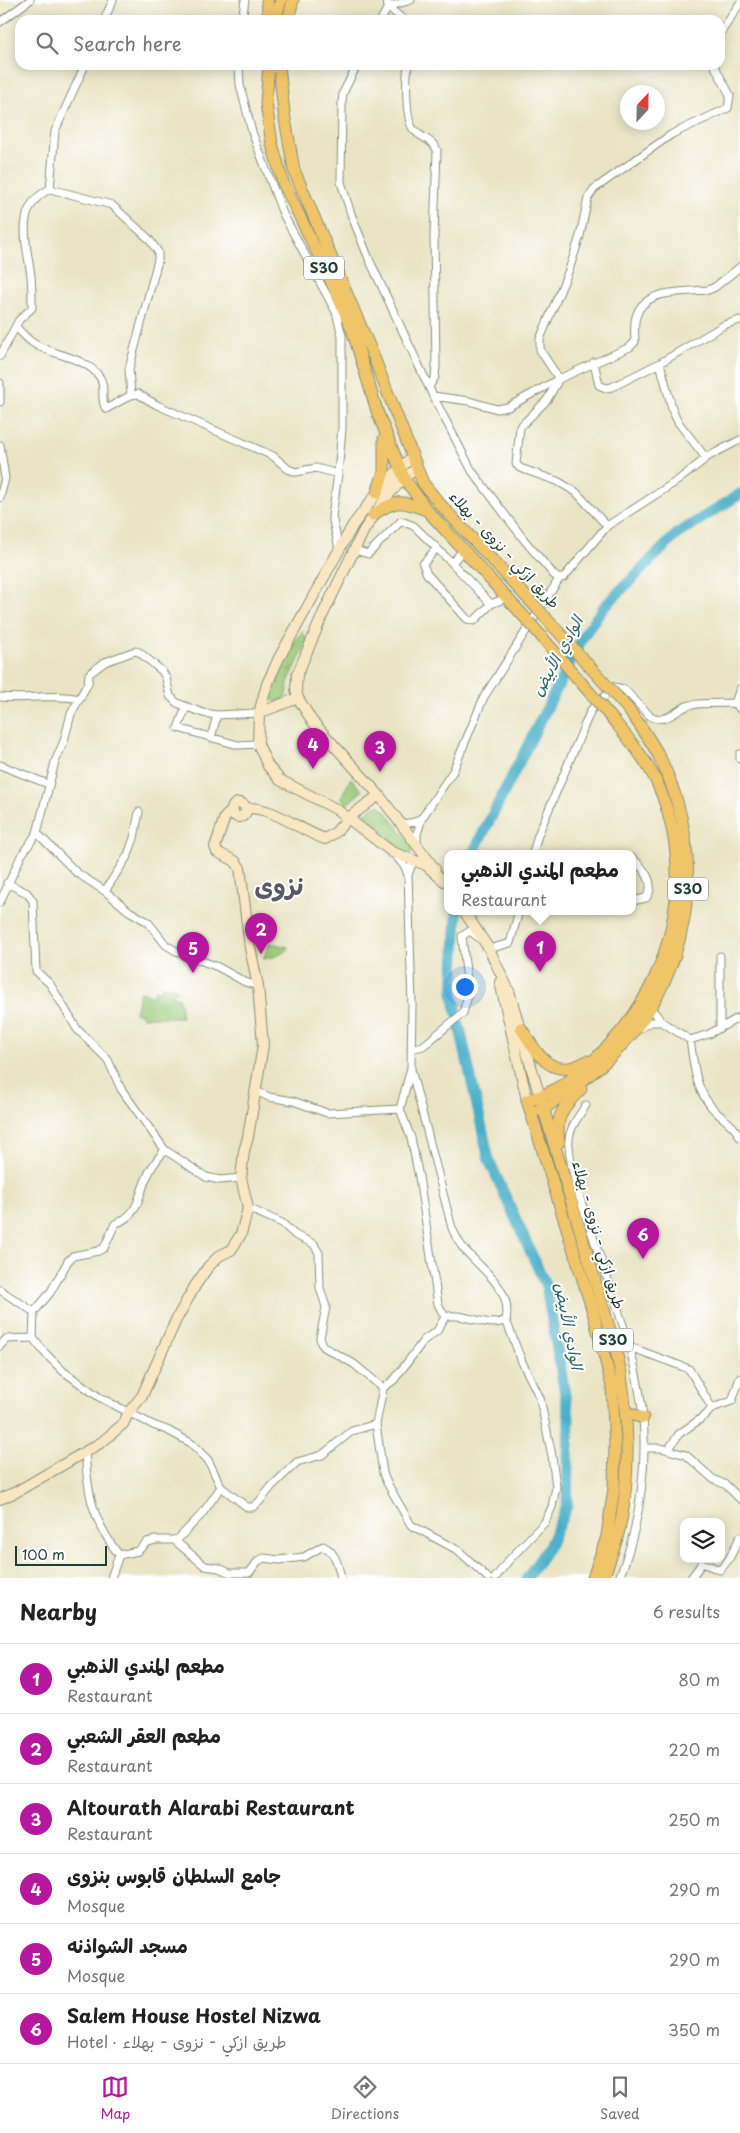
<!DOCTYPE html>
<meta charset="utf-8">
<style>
:root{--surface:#fff;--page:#f2f2f2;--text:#222;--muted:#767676;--line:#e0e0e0;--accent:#b5179e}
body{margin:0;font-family:"Playpen Sans","Playpen Sans Arabic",sans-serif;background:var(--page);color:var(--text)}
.controls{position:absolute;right:15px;bottom:15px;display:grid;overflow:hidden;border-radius:10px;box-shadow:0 2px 12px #0003}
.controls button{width:45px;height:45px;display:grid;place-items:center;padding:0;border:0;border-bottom:1px solid var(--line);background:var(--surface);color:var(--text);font:25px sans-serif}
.compass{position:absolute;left:620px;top:85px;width:45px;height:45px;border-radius:50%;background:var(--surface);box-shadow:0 2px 12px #0003;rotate:22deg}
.scale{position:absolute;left:15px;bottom:12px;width:92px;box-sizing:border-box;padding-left:5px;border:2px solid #1f3d34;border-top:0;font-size:14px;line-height:18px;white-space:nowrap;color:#1f3d34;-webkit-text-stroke:4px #fff;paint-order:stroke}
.you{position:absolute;left:464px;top:986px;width:18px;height:18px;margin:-12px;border:4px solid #fff;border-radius:50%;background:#1a73e8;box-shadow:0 0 0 8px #1a73e833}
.badge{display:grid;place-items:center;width:32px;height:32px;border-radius:50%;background:var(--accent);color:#fff;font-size:16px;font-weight:700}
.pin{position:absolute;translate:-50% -41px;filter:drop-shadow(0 1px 2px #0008)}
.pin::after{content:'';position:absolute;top:26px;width:18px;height:15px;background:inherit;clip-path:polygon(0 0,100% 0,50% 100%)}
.popup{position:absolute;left:444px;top:850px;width:192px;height:65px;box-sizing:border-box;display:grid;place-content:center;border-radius:10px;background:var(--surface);filter:drop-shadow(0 1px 4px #0005);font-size:16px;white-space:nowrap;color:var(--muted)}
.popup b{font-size:19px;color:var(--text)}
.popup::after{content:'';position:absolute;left:50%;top:100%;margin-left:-10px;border:10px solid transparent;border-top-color:var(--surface)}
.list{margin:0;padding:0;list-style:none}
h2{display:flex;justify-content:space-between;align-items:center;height:65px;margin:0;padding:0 20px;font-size:21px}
h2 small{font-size:16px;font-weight:400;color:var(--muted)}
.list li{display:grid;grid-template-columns:32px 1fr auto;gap:15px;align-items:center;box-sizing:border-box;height:70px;padding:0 20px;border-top:1px solid var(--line)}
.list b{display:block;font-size:19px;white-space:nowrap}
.list p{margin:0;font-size:16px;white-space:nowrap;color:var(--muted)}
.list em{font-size:16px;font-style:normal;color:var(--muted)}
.icon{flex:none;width:28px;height:28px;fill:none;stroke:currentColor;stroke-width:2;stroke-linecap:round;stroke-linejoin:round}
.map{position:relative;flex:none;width:740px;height:1578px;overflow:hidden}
.search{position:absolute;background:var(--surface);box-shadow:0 2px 12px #0003;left:15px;right:15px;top:15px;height:55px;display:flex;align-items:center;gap:12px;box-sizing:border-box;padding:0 18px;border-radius:15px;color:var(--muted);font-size:19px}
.sheet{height:485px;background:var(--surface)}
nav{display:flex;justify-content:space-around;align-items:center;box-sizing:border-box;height:70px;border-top:1px solid var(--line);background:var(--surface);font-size:14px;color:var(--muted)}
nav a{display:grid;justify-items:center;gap:2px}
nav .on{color:var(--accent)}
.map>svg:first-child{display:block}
.grass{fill:url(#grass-tufts);stroke:#5c8254}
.garden{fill:#98c775;stroke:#5c8254}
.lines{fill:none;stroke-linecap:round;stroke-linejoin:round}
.river{stroke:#48afc7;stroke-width:11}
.street-casing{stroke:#84907c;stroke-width:9}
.secondary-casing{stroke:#84907c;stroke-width:12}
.primary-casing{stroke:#84907c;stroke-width:13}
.street{stroke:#fff;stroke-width:7}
.secondary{stroke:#f9e7c3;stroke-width:10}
.primary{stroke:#f0c469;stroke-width:11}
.primary-bridge-casing{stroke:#84907c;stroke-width:13;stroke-linecap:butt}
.primary-bridge{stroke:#f0c469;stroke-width:11}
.labels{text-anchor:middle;stroke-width:4;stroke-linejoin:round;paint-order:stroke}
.shield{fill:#fff;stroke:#627771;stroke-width:1}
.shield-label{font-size:14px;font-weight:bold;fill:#1f3d34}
.street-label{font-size:15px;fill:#1f3d34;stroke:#fff}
.water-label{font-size:16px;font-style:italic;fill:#2d6567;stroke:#fff}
.town-label{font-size:25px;font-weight:bold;fill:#5a5966;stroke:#fff}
</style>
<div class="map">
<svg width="740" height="1578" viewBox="0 0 740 1578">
<defs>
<pattern id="grass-tufts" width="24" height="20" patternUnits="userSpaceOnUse" patternTransform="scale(1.25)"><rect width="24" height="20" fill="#98c775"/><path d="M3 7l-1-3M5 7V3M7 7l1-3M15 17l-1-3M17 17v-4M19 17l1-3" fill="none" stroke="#7ba361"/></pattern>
</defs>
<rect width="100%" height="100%" fill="#fff"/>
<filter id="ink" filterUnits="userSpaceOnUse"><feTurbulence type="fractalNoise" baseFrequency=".02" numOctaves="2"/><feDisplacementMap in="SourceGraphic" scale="10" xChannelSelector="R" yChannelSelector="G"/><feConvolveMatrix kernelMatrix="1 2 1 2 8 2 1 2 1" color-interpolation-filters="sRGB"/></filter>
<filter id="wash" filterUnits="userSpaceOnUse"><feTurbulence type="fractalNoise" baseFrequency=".0096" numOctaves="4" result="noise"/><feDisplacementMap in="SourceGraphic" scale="20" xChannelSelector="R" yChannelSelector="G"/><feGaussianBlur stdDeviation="1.12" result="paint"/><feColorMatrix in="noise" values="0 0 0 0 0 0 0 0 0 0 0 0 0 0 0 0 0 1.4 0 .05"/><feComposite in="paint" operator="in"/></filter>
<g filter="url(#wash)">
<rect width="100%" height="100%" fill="#eae4c5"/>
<!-- grass -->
<path class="grass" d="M302,632L308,641C302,654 295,667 289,680C285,688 292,691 282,701L275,702L269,696L270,691L277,685L278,674C293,663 287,646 302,632Z"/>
<!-- garden -->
<path class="garden" d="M351,778L362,791L347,804L341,797Z
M379,805L384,809L414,848L410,854L400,853L391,845L394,841L372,822L368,825L363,820V815L373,807Z
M270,943L288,947C286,954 271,958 263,959Z
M162,986L168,988L170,986L178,990L172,994L173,997H179L182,1017H142L141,1014L135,1013L140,992L154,995L155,990L161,991Z"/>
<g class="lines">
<!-- river -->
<path class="river" d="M473,853L584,635L604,607L677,534L740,494
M457,1013L453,994L457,911
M459,1024L489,1160L546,1286L569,1417L567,1506L550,1544L527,1578"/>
</g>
</g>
<g filter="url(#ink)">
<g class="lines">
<!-- street casing -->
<g class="street-casing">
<path id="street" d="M387,0L388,7L404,20
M104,20L113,0
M242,20L245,0
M381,20L388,7L411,0
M0,22L30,0
M720,34L740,3
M239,65L240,85L252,132L283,214L336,312L342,336V428L338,474L332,516L339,549
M357,65L343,93L342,103L341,182L351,214L369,259L433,396L472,471L525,541L554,575L559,579L564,577L607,526L677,481L709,456L740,440
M408,65C406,78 405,121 414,130C422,139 432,139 437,150L434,236L436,366L435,377L429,387
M50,189L112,205L149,239L158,252V260L129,369L131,395
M16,327C21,332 27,339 33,343C53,356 84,356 99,376C107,387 99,399 106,409L131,395L138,394L157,405L273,456L288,469L296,472L316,468L338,474
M0,356L19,320L32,308C32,297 32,287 31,276C27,244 13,207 50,189L55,131L85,65
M594,362L599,385L606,388L612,387L660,363L724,325L740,320
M660,363L673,412L678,422L706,458
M0,383V402
M433,396L469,401L497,409L508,407L559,379L630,347L635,342C635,333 633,323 637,314C646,289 685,292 708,290L715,287L740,267
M0,445L5,478L0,498
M607,526L576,492L557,481L520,468L516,464L520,427L547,400L559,379L540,350V339L569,270L580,236L588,198L594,189L672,134L728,108L730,95L714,65
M436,549L423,564L427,574L467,619L474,621L491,604
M464,549L452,563L491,604L506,598
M355,550L368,554L401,521L414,526L452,563
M0,697C28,700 53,693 80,699
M735,703L740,689
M186,707L178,728L238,745L258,744
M211,738L217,715
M740,754V759
M0,765L48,784
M403,824L415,822L421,818
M37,833L77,873L105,891L129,911L148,922L166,945L176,951L218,967L245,982L258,986
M417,844V834L422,818L453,771L484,697L559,579
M533,853L538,835L591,710L614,687L624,689L650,716C666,724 673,712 687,706C698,702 723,704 735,703L740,709
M394,854L405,867L408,875
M632,858C644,868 657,884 646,898L632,901
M413,861L408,875L412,1005L411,1068L400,1109L411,1138L419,1177L438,1304L445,1317L437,1331L424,1340L394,1380L383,1388L376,1424L383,1473L386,1481L411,1525L459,1551L488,1578
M7,883L27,893L33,901L36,971L50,984L77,1029L108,1060L121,1089L165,1150L206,1177L220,1180L241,1178
M105,891L128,855L134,838L139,812
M0,902L21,856L37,833L55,762L64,741L71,714L88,683L89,674L105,662L135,651L139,652L162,671L166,678L170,696L177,703L203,713L217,715L259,713
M486,946L489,949L510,943L519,911
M720,956V1026
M650,1007L662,1022L690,1040L709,1034L740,1017
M637,1030L650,1022H662
M690,1040C695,1069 694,1089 716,1112C726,1121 734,1125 740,1137
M411,1049L423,1046L463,1013L467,999V981L462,936L470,931L479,938
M411,1069L452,1228C455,1235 459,1243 464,1249C481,1269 513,1289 506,1320C487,1330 466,1311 445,1317
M256,1091L269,1097L293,1101L327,1113L400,1109
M586,1105C578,1117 567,1131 569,1146C571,1174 582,1205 591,1231C609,1285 631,1339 640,1395C650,1452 641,1525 619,1578
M165,1150C158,1158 151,1167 147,1177C137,1198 140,1214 115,1224L104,1248L98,1251L73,1256L68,1261L50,1293L34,1312L33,1338L44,1352L63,1371L99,1397L153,1425L167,1430L191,1443L208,1460L221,1487L247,1507H253L259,1502L272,1486L297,1462L322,1455L352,1431L376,1424
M248,1208L282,1223L295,1235L314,1244L316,1248L319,1253L320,1288L326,1307L320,1338L321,1343L324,1347L354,1364L383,1388
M0,1290L34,1312
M0,1346L6,1339L33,1338
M630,1347L689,1369L712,1408
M644,1448H661L686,1455L713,1479L726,1485L740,1499
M668,1450L679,1434L706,1415L712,1408L732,1401L740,1378
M85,1452C88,1496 92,1519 119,1555L111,1578
M174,1540L205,1566L219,1568L230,1573H249L258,1561L264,1558L279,1560L304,1557L323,1546C336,1552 338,1565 341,1578
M119,1555L138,1551L147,1542L156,1540H174L179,1538L202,1514L221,1487
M495,1578L509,1560L545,1522L552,1507L556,1487L552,1456L540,1398L522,1362L506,1320
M691,1578L702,1563L720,1570L729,1559L740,1537"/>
</g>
<!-- secondary casing -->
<g class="secondary-casing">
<path id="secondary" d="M412,457L400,468L377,493L353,525L279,658L267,684L259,713L258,744L268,766L280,780L336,809L392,852L426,865L444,881
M417,468L404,478L388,495L364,530L323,614L297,675L296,689L298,698L312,721L379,795L435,869
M259,713L298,698
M232 810a7 7 0 1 1 14 0a7 7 0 1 1-14 0Z
M246,808C275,807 298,830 325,839L336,832L348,818L379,795
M464,911L489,949L509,991L540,1097
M500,982L527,1100
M0,1499L16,1492L102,1442L123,1424L129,1412L142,1396L176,1320L195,1286L208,1267L219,1256L231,1250L241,1234L248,1208L241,1178L244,1151L248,1137L263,1045L258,986L250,948L240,868L235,861L217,852L215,847L225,817L233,810"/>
</g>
<!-- primary casing -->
<g class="primary-casing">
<path id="primary" d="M267,0L269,20
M275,20L281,0
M288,20L293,0
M269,65L266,103L272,144L283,182L332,283L352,329L378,414L404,478L427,510L529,622
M279,65L284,113L294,170L373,355L423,483L439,503L535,606
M377,493L384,472V439
M373,515C395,499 402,500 426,510
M521,1028C538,1055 552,1082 587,1061
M540,1097L616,1350C629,1406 632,1482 617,1538C613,1551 608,1565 603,1578
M538,1110L544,1109C565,1093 588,1078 607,1060C691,983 710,861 661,760C652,742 640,725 628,709
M559,1142C555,1116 563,1107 581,1089
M625,1412L643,1418
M593,1578L607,1536L614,1488L615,1445L612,1386L593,1312L527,1100C560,1093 588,1067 611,1043C673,976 695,878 661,792C651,766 633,744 615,722"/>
</g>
<!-- street -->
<use href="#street" class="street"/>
<!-- secondary -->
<use href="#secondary" class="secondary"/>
<!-- primary -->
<use href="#primary" class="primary"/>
<!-- primary-bridge casing -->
<g class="primary-bridge-casing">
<path id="primary-bridge" d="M535,606L628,709
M529,622L615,722"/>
</g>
<!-- primary-bridge -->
<use href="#primary-bridge" class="primary-bridge"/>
</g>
</g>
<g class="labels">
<!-- shield labels -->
<g class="shield">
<rect x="304" y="256.5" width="40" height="23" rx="4"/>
<rect x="668" y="877.5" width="40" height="23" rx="4"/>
<rect x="593" y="1328.5" width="40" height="23" rx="4"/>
</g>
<g class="shield-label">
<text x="324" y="273">S30</text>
<text x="688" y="894">S30</text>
<text x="613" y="1345">S30</text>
</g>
<!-- street labels -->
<g class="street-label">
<text transform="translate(504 550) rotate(47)" y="5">طريق ازكي - نزوى - بهلاء</text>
<text transform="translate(598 1235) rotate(74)" y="5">طريق ازكي - نزوى - بهلاء</text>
</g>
<!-- water labels -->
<g class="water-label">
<text transform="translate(557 656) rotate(-61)" y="6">الوادي الأبيض</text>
<text transform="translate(569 1326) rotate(79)" y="6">الوادي الأبيض</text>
</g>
<!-- town labels -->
<g class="town-label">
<text x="279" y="895">نزوى</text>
</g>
</g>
</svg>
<div class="controls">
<button><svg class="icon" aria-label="layers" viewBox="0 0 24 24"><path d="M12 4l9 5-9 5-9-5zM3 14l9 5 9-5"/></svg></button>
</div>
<svg class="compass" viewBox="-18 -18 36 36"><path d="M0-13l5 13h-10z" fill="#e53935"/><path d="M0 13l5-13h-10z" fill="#767676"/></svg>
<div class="scale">100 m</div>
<div class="you"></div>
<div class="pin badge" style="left:540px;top:972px">1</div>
<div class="popup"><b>مطعم المندي الذهبي</b>Restaurant</div>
<div class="pin badge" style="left:261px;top:954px">2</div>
<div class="pin badge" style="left:380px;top:772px">3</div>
<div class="pin badge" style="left:313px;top:769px">4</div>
<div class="pin badge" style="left:193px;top:973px">5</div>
<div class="pin badge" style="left:643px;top:1259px">6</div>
<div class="search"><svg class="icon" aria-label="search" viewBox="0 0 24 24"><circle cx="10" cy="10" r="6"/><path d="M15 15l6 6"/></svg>Search here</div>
</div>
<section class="sheet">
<h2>Nearby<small>6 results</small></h2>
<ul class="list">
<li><span class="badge">1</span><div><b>مطعم المندي الذهبي</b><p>Restaurant</p></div><em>80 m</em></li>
<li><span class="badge">2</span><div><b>مطعم العقر الشعبي</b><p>Restaurant</p></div><em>220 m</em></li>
<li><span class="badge">3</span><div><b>Altourath Alarabi Restaurant</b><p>Restaurant</p></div><em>250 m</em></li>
<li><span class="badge">4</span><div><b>جامع السلطان قابوس بنزوى</b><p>Mosque</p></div><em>290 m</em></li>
<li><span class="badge">5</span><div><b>مسجد الشواذنه</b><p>Mosque</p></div><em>290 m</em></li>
<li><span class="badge">6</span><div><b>Salem House Hostel Nizwa</b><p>Hotel · طريق ازكي - نزوى - بهلاء</p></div><em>350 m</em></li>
</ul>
</section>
<nav>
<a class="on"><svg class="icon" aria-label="map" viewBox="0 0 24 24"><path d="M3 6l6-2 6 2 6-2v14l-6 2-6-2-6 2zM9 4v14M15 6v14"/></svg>Map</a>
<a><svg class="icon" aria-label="directions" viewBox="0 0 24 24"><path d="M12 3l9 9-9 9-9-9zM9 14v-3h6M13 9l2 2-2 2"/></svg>Directions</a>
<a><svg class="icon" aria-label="saved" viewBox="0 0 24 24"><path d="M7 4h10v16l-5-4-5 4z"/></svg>Saved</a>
</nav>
